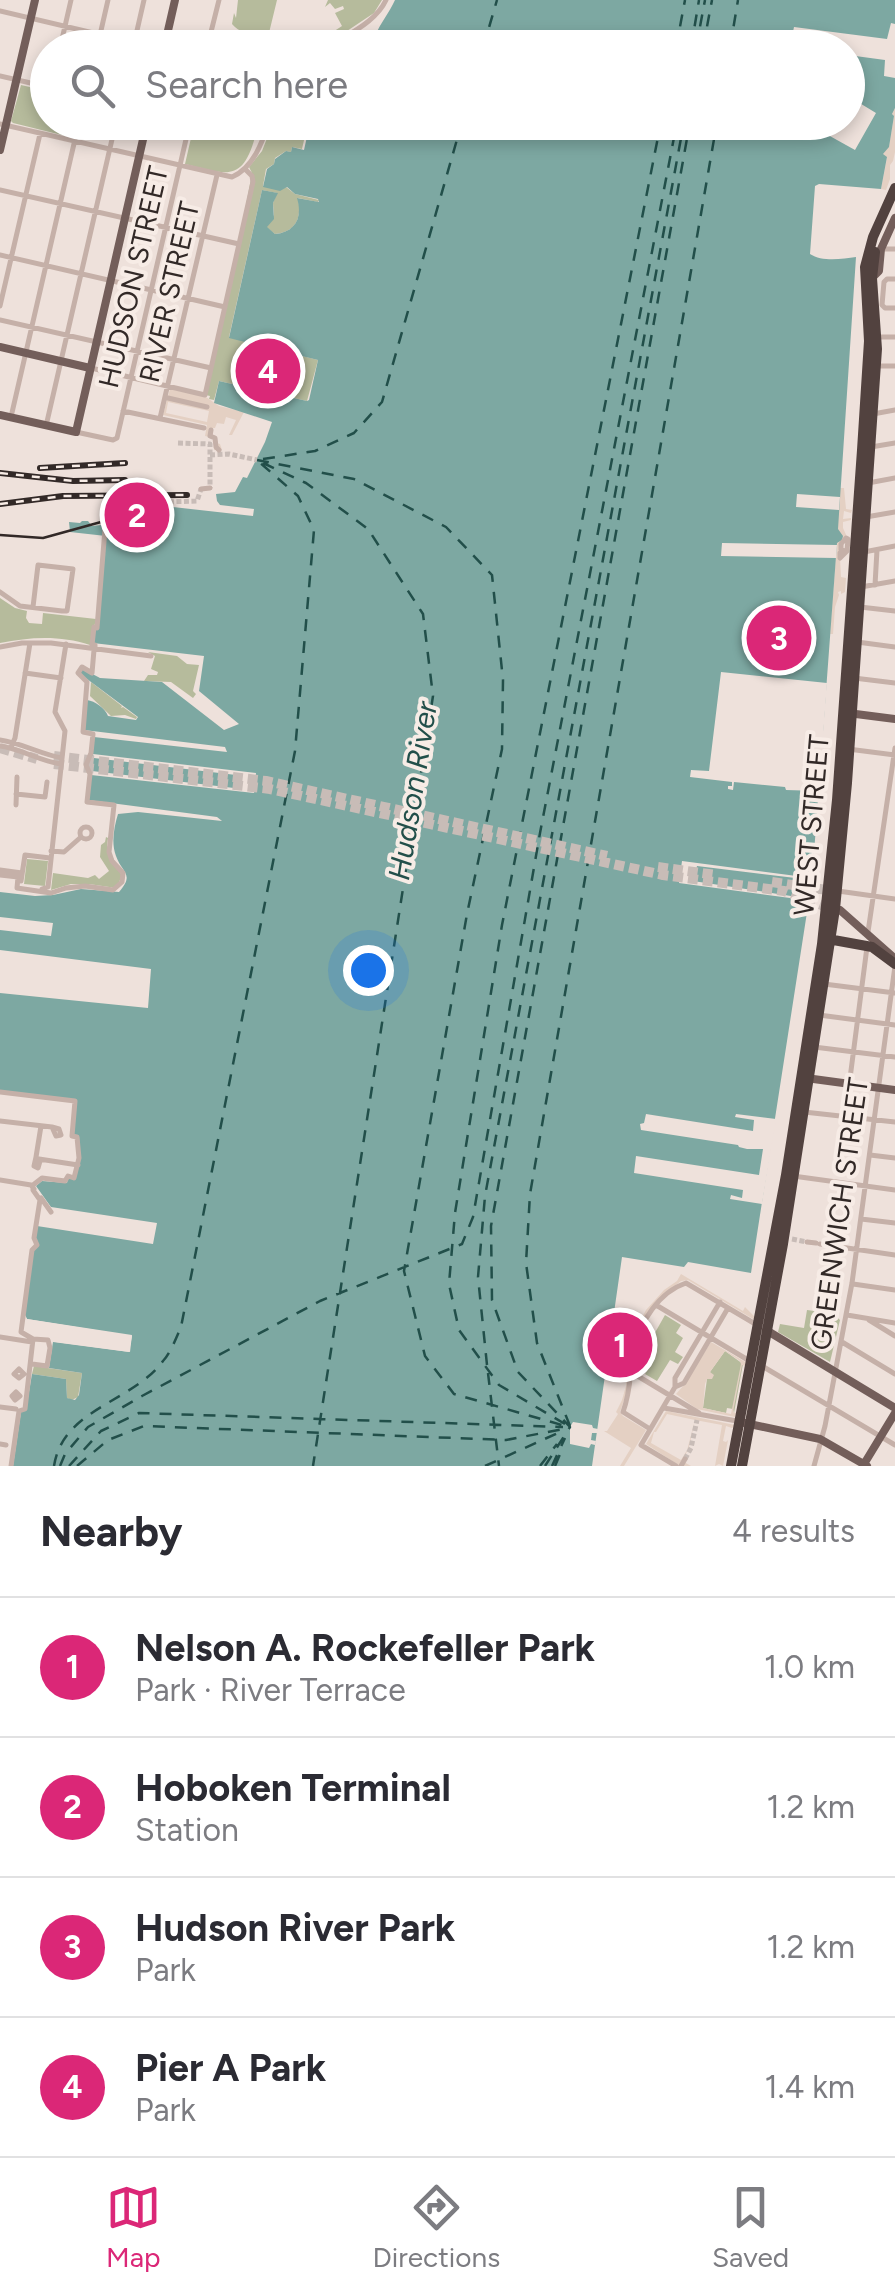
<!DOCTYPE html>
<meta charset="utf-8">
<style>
:root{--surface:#fff;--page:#f2f2f3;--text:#2b2b33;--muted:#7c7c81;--line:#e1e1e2;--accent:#db2777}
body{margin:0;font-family:Figtree,sans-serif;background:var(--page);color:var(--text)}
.you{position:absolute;left:368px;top:970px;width:35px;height:35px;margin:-25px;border:8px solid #fff;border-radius:50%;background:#1a73e8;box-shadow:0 0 0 15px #1a73e833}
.badge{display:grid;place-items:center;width:65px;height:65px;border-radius:50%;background:var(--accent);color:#fff;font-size:32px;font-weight:700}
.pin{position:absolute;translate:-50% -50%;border:5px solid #fff;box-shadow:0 2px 10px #0006}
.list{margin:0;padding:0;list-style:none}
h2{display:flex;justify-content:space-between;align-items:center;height:130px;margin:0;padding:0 40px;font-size:42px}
h2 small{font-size:32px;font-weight:400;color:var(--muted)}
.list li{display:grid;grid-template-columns:65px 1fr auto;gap:30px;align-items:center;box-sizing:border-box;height:140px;padding:0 40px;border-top:2px solid var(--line)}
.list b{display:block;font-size:38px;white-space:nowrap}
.list p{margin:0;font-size:32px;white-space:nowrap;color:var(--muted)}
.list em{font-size:32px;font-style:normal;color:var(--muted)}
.icon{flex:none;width:55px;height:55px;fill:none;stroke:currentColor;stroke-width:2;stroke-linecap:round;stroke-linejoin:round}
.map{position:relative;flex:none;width:895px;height:1466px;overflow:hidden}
.search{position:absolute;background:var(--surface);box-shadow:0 5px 15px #0003;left:30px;right:30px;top:30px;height:110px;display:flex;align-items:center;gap:25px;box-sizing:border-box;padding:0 35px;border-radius:55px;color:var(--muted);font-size:38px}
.sheet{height:690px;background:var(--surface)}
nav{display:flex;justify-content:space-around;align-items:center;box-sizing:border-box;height:140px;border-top:2px solid var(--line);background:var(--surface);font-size:28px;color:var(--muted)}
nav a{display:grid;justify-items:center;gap:5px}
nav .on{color:var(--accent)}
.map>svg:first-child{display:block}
.green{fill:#b6bb9c}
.plaza{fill:#e4d0c3;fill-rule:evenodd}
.water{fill:#7da8a2}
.pier{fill:#eee1db}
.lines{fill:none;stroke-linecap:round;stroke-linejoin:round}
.ferry{stroke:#224f4a;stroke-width:2.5;stroke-dasharray:12 10;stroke-linecap:butt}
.minor-tunnel{stroke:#c8bcb7;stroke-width:5;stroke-dasharray:5 2.5;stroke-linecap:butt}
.highway-tunnel{stroke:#c8bcb7;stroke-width:10;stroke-dasharray:10 5;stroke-linecap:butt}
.minor{stroke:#c5b0a8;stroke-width:5}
.major{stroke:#735e5a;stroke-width:8}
.highway{stroke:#52423f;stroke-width:10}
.tram{stroke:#322927;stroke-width:2.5}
.rail-casing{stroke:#322927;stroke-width:6}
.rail{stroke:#f7ece6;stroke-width:2.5;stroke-dasharray:8;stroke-linecap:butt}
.labels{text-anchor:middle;stroke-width:8;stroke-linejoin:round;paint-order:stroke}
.street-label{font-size:28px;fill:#322927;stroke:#f7ece6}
.water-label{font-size:30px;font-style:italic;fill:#224f4a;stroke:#f7ece6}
</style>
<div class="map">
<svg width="895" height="1466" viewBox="0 0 895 1466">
<rect width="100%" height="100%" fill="#eee1db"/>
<!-- green -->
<path class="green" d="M238,0H277L269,33L272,38C257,33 243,37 232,24L234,13L236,18Z
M328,0H382L374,13L323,47H308L310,45L298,37L302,32L305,34L303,40L313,45L342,26L335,13L344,9L343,6L335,9L330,3L325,7Z
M21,85L47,91L48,122L75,123L70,137L13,123L11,121Z
M273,123H308L302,149L292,147L291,152L286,151L275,158L274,164L266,169L263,186L280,190L286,187L295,194L319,200L318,202L298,198C302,218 296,232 275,234L266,227L274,215L273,203L277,193L262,190L229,337L318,360L307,401L219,381L214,400L209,399L210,396L206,395L228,301L252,173L249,167L262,151Z
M194,125L255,137C242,185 224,173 185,164Z
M0,598L15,608L27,611L26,618L29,623L42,624L43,613L96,619L90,645C60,635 30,637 0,643Z
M148,652L177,656L187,664L199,665L193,691L196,694L193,698L171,682L144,681L148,675H157L158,672L151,669L155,656Z
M91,682L122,706L121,708L123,707L137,717L136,719L125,715L111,716L90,696Z
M106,837L108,838L107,846L122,876L116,888L89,884H71L51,890L53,873L88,878L95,875L99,879L109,871L100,857L101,845L105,842Z
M27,859L48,861L45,886L24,884Z
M807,1310L837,1314V1317L840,1320L830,1362L778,1332L780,1324L804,1328Z
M665,1315L681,1325L676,1333L683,1338L675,1352L683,1357L678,1364L670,1360L657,1381L645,1374L650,1366L646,1363L649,1346L641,1341L644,1333L652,1338Z
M725,1351L743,1364L734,1413L733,1409L727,1408L726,1413L703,1408L707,1379H712L710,1372Z
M34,1366L82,1373L78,1397L72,1400L67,1398L66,1379L32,1374Z"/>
<!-- plaza -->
<path class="plaza" d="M895,108V152L893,161L890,165V179L886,190L881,189L887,158L882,155L889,146L894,116L892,114Z
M170,389L206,397L219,406L244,412L232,435H229L236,420L226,417L224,424L217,423L215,428H213L211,434L215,436L216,443L220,444L222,450H214V438L205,436L207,425L163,415ZM168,402L209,411L207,422L166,413Z
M840,488H844L846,509L852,510L851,513L844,511L843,519L851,518V520L843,522V528L848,539L844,542L840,558L841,577L846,578L845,592L841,594V591L838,592L839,595L835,607L833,634H830L838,530L796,507L840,496Z
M681,1274L743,1311L745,1307L756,1318L753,1319L688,1280L681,1281L656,1301L644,1318L632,1345L628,1388L620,1412L623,1416L646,1430L624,1466H620L631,1448L604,1431H607L618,1414L616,1412L622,1400L626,1386L628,1351L633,1335L646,1310L664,1290L677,1281Z
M711,1342L747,1363L746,1366L742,1365L733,1412L736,1413L735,1417L697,1409L676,1394L684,1385ZM725,1351L740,1361L741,1364L731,1414L703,1408L705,1384L707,1379H712L714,1375L710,1372Z
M666,1411L735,1425L732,1428L726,1426L723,1441L726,1442L728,1440L723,1466L719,1464L715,1466L722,1425L695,1420L684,1462L691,1466H680L646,1444ZM667,1414L695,1420L689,1447L681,1460L651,1443L654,1432H656Z"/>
<!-- water -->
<path class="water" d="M395,0H895V108L892,114L894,116L889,147L883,154L887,157L881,189L819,184L815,186L810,254C822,262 842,259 856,257L838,529L843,536L842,540L837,543L812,880L751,1273L688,1262L684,1267L622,1257L592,1466H13L21,1412L26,1410L32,1374L66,1379L67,1398L75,1400L79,1395L82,1373L49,1368L53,1342L129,1352L132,1336L27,1319L24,1313L37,1226L153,1244L157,1223L51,1207L36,1186L42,1181L67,1183L68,1178L74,1179L80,1158L79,1136L73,1134L77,1100L0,1091V993L148,1008L151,969L0,950V930L51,936L53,923L0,917V892L35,896L53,895L81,889L119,892C135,874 122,873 116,856C111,843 114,827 118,814L138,812L222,821L217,817L88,800L94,737L227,752L225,747L84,730L87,700C95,701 105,708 108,716L136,720L138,717L79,673L83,669L100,678L162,682L224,730L239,724L199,691L204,656L93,643L106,536L70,532L69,522L80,523L82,521H88L92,526L110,524L155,529L159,520H162L164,506L253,516L254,509L220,505L217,501L216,494L235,492L243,477L247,478L265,442L272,422L214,403L219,381L307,401L309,400L318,360L229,338L262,190L278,193L273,203L274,219L267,227L275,234C295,232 303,218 297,198L319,202L318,199L295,194L287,187L280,191L263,187L267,169L274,164L275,159L286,151L291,152L292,147L304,150L310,123H822L819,130L855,150L876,113L848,96V48L355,47L359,45L362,33L375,36C381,22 389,13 395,0Z"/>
<!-- pier -->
<path class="pier" d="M891,23L895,24V78L884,76L885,60L848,55V48L790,46L794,27L887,39Z
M797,494L840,497L839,510L796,507Z
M722,543L837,545L836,558L721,556Z
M721,672L827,683L819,791L786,790L785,787L734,782L733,790L728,789V786H732V782L690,777L691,770L709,771Z
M93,754L256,773L254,793L91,775L92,771L234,788L236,775L94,758Z
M682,861L812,878V880L697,866L693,881L791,896L809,903V905L790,898L679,883Z
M646,1114L753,1131L754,1120L735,1117L736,1114L776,1119L762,1204L730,1199L731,1195L742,1198L743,1190L634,1173L636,1156L759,1175L763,1149H747L739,1147L738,1145L641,1130L640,1124L644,1123Z
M24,1313L27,1319L132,1335L130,1352L48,1341L50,1338L62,1337L125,1346L127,1339L25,1323L23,1322Z
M573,1422L592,1425L593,1428L598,1429L597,1433H592L591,1440L596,1441L595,1445L591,1444L589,1448L570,1444V1427Z"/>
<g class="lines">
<!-- ferry -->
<path class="ferry" d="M483,48L497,0
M676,48L685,0
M691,48L699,0
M696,48L705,0
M703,48L712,0
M730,48L738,0
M263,459L315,451L354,433L382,402L462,122
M257,460L354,479L446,527L492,575L503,680L502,749L467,914L404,1271L425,1356L454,1394L569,1427
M263,463L306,483L368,529L423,614L433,696L313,1466
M487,1365L478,1277L485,1196L684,122
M488,1373L499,1466
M565,1424L499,1385L459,1330L449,1284L455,1213L502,925L661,122
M570,1426L537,1343L526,1263L530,1194L717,122
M54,1466C63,1408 132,1403 163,1361C171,1352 176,1338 181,1327L295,751L314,530L298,496L258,461
M60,1466L65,1454L88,1427L142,1396L320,1301L462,1244L473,1217L540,833L677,122
M69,1466L101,1431L139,1413L563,1427
M77,1466L108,1440L144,1426L506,1440L569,1428
M485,1466L560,1432
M540,1466L557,1444
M545,1466L570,1427L518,1372L492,1300L491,1226L690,122
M552,1466L565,1438
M555,1466L563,1447"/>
<!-- minor-tunnel -->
<path class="minor-tunnel" d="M178,443L210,444V488
M210,455L229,454L257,460
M162,511L163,502L197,501L201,489
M792,1239L807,1242
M685,1459L691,1448L697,1420"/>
<!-- highway-tunnel -->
<path class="highway-tunnel" d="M0,748L37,759
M54,756L266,781L607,856
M54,764L270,789L663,875L784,891L832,909
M658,867L716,875
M772,882L834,891"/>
<!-- minor -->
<path class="minor" d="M0,11L157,48
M60,48L71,0
M97,48L108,0
M133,48L144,0
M207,48L219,0
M245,48L248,38
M328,48C348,34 376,22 386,0
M0,76L48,87
M198,122L255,135L261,122
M0,124L232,177C253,168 262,143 269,122
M0,190L239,244
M881,249H895
M0,255L225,307
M895,279H887L884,282L882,305L885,308H895
M0,306L40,134
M0,320L211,368
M878,337H895
M878,366H895
M91,368L205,395L253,182L252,176L245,169
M168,398L207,407
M123,411L204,428
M873,414L895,410
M11,417L79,122
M160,418L217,175
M46,426L116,122
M211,430L210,436L215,438L216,447L219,450
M76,432L113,440L117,438L190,122
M871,447L895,443
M868,483L895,478
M201,489L210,488
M162,512V511
M866,517L895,512
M130,522L158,517
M846,538L848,539L847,551L840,558V553H844L845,551L841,550V544Z
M864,552L895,546
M875,585L877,550
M861,587L895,581
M0,592L20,606L62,611H67L73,569L38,565L33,607
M860,607L895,611
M857,642L895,647
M0,647L22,643H51L151,656
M95,648V645H92L94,627L97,628L105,529L122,524L154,528L161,516
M25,673L61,678
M854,678L895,683
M0,740C22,743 40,754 62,758
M0,746C22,749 39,761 61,764
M11,747L15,738L30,643
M848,749L895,755
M16,794L45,797L47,782
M16,805L17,777
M80 833a6 6 0 1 1 12 0a6 6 0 1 1-12 0Z
M51,851L64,852L81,837
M0,870L22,873
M0,875L18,877L17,888L51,893L66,888L85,886L113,890L122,882L123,873L112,861L109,852L114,805L87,802L90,774L86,765L91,753L93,734L83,732L87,682L78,673L82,667L92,673L94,650
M21,881L25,855L50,858
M42,889L48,887L65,731L55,712L66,644
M838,891L895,899
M868,932L895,748
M824,984L895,993
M819,1015L895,1025
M814,1047L895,1057
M0,1092L75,1101L72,1136L77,1137L79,1158L74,1178L68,1176L65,1181L42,1178L33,1185V1190L40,1200L34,1238L37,1245L32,1250L21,1332L33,1339L48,1340L50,1348L47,1366L32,1364
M804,1112L895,1122
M845,1117L867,947
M0,1121L52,1127
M52,1127L59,1129L61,1135L56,1136Z
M870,1155L895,1158
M36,1157L34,1166L38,1168L40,1161L36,1157L41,1126
M39,1159L78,1165
M793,1176L895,1190
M0,1180L31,1185L34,1189
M41,1198L51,1212
M861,1219L895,1223
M807,1242L816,1243
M820,1244L895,1255
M853,1284L895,1290
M656,1305L748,1360
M847,1315L895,1323
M869,1320L895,1336
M0,1337L32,1342
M842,1342L895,1374
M762,1366L895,1445
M19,1369L24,1374L19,1378L14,1374Z
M631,1372L699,1413
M675,1387L684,1383L728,1308
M16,1392L20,1396L15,1400L12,1396Z
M0,1407L16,1409
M664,1408L737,1421
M650,1429L623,1412C632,1387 629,1373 634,1349C640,1322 659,1292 686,1283L757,1325
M0,1444L6,1445
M11,1466L19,1411L25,1409L33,1339
M676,1466L641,1445L675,1387V1378L720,1302
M681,1466L685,1459
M814,1466L825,1426L852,1283L895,966"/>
<!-- major -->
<path class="major" d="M164,48L175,0
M0,150L35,0
M873,277L879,271L881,249L895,218
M0,347L90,368
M0,415L76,432L147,122
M848,713L895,719
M833,909L840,910L892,956
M806,1078L895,1090
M766,1330L895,1408
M740,1422L820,1439L867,1466
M864,1464L895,1413"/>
<!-- highway -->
<path class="highway" d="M828,939L872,947L895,964
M731,1466L786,1175L822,944L837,800L862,450L869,341L865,267L873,237L895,188
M742,1466L783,1244L835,909L847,783L877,349L872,278L875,252"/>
<!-- tram -->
<path class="tram" d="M0,535L43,538L101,522L156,513"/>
<!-- rail casing -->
<g class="rail-casing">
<path id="rail" d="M40,468L125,463
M0,473L73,481L125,480
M0,504L63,496L187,495"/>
</g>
<!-- rail -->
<use href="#rail" class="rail"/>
</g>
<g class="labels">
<!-- street labels -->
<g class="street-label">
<text transform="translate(133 277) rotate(-77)" y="10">HUDSON STREET</text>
<text transform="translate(169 292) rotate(-77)" y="10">RIVER STREET</text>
<text transform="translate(811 825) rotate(-85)" y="10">WEST STREET</text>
<text transform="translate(839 1214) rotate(-82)" y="10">GREENWICH STREET</text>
</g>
<!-- water labels -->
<g class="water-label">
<text transform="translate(413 791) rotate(-81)" y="10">Hudson River</text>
</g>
</g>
</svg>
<div class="you"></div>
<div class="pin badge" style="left:620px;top:1345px">1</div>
<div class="pin badge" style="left:137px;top:515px">2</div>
<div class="pin badge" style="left:779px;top:638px">3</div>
<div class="pin badge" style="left:268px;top:371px">4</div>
<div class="search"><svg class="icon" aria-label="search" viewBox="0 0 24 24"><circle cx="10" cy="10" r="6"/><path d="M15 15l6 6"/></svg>Search here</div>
</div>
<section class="sheet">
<h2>Nearby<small>4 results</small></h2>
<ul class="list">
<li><span class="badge">1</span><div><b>Nelson A. Rockefeller Park</b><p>Park · River Terrace</p></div><em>1.0 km</em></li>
<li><span class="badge">2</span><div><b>Hoboken Terminal</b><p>Station</p></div><em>1.2 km</em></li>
<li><span class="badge">3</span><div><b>Hudson River Park</b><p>Park</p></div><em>1.2 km</em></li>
<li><span class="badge">4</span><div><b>Pier A Park</b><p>Park</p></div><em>1.4 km</em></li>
</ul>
</section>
<nav>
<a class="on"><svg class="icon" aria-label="map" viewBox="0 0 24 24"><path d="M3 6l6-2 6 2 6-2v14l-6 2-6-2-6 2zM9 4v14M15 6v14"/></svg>Map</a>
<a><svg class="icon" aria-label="directions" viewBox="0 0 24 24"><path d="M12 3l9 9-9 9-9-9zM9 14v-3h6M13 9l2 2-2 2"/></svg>Directions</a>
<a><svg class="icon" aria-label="saved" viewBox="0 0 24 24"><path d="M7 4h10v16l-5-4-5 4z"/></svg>Saved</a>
</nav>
